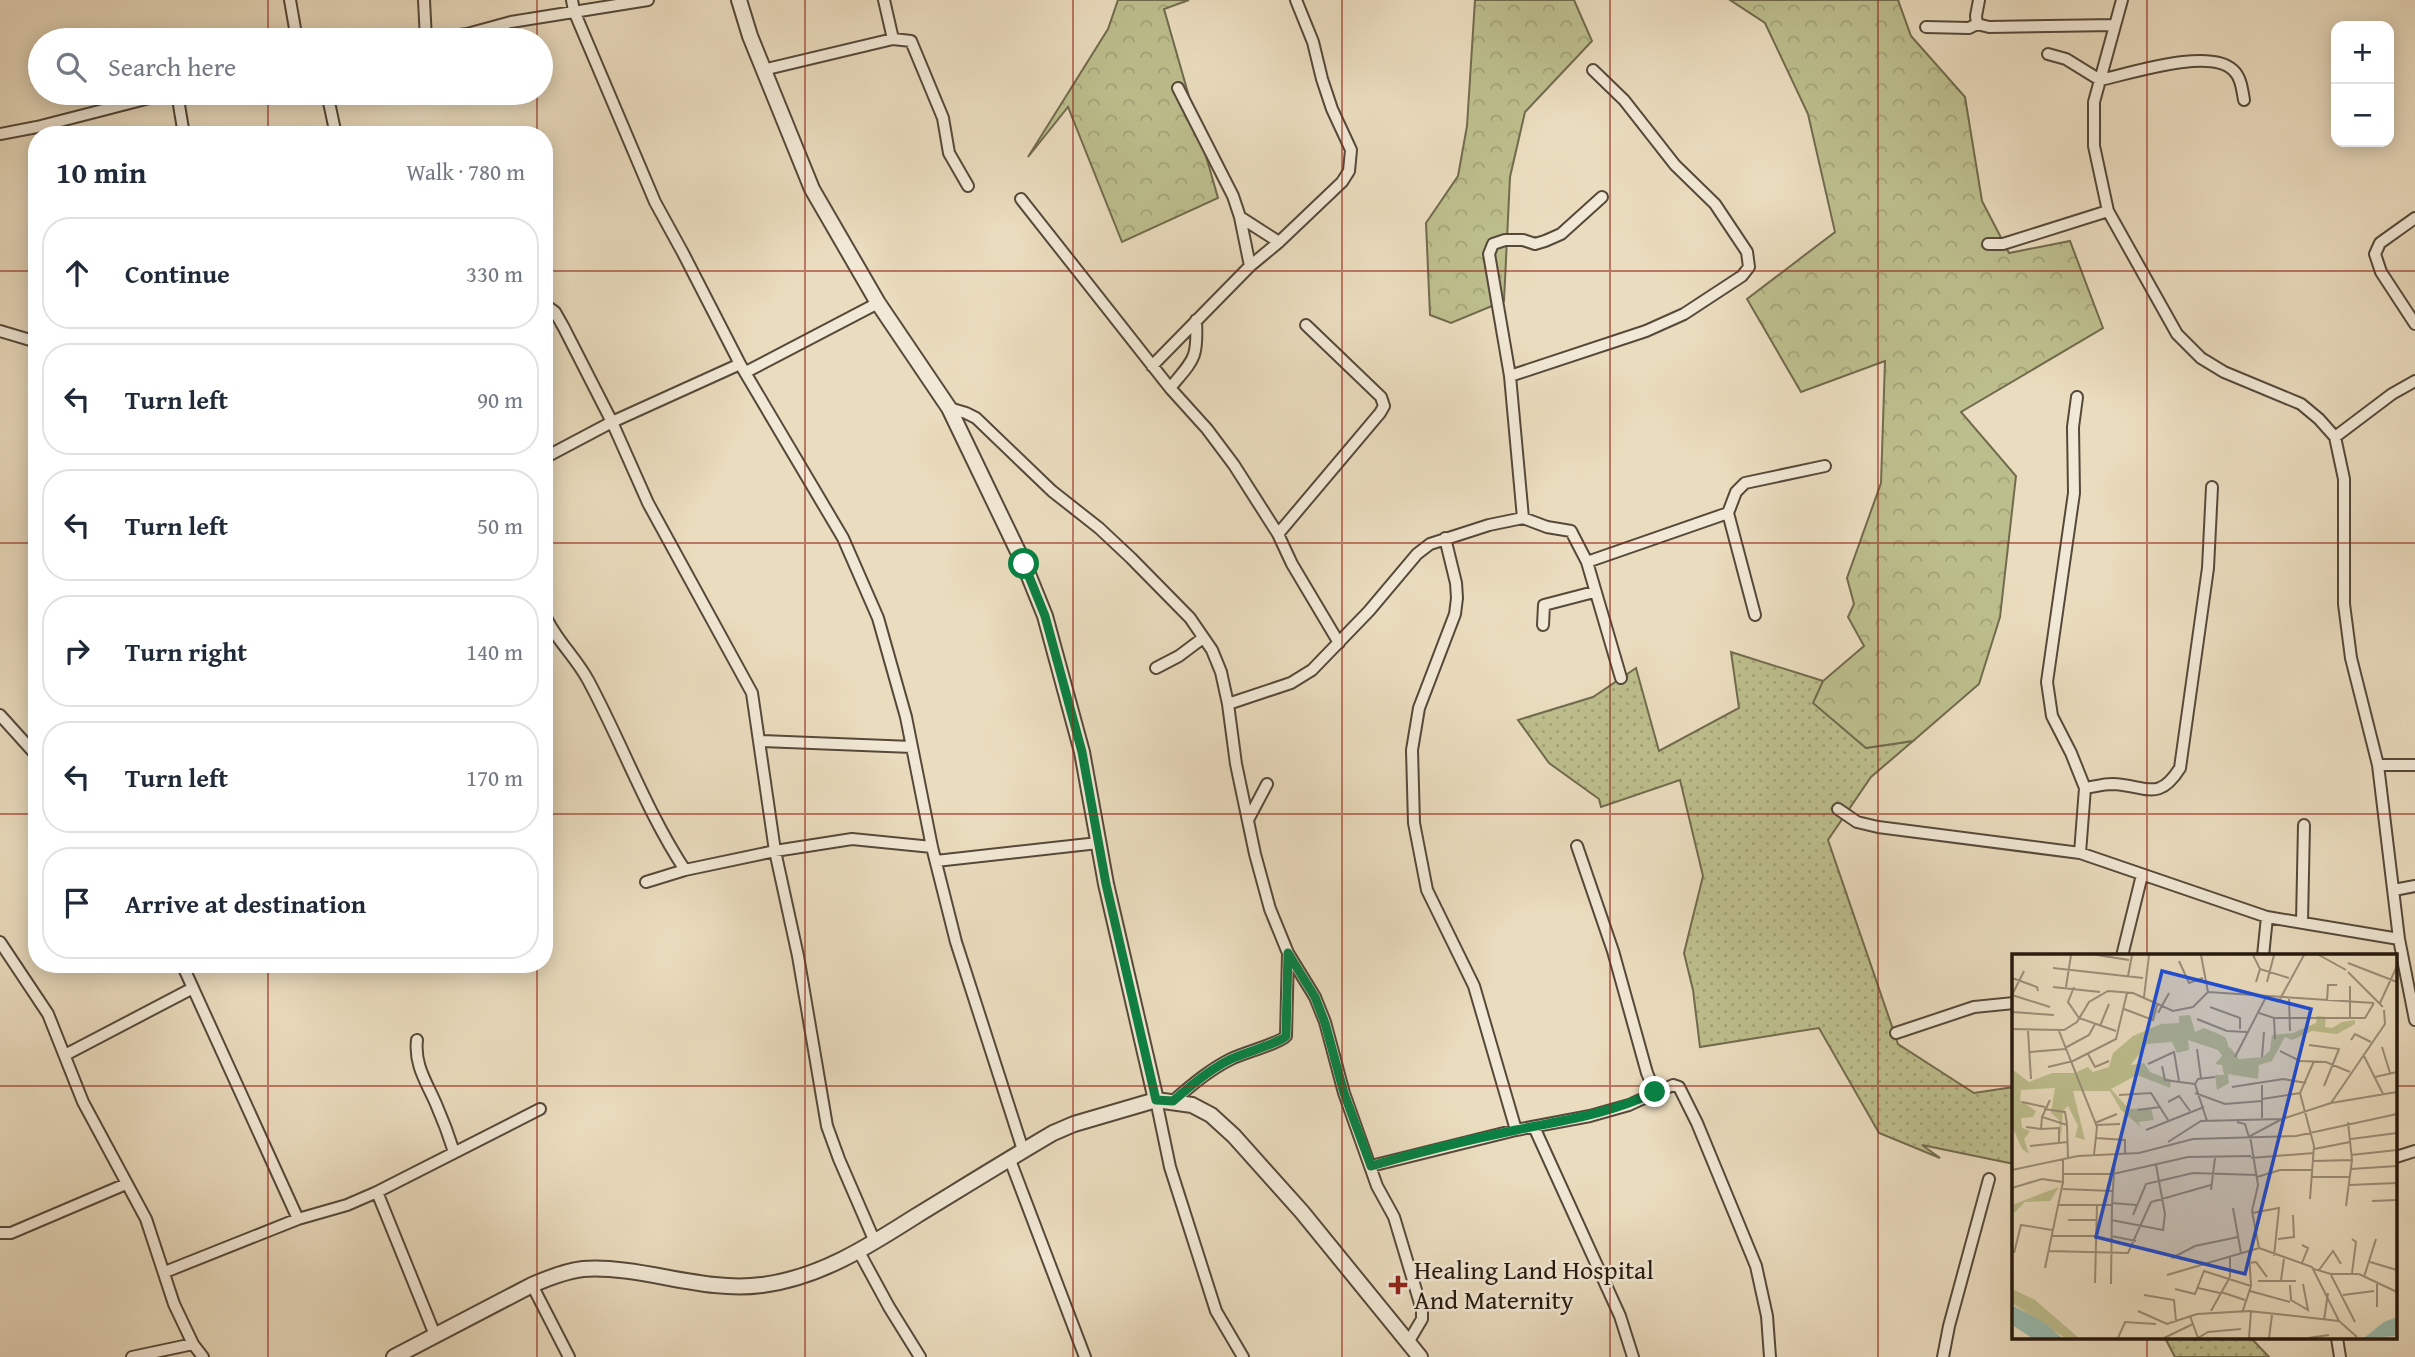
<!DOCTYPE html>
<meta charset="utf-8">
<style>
:root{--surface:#fff;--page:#f2f2f3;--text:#1f2937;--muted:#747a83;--line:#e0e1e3}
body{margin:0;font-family:"Gentium Book Plus",serif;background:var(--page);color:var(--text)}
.controls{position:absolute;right:21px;top:21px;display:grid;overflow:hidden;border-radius:14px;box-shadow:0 4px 18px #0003}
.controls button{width:63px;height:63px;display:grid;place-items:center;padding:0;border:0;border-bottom:2px solid var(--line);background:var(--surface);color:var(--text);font:35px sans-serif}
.stop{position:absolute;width:21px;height:21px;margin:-16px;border:5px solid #0b8043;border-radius:50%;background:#fff}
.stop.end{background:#0b8043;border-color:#fff;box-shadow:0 2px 7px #0008}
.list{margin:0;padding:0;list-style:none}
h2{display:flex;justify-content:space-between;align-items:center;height:91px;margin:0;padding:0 28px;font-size:30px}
h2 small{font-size:23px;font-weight:400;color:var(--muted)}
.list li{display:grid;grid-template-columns:46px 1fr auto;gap:21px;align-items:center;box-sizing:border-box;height:112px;margin:0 14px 14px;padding:0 14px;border:2px solid var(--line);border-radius:28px}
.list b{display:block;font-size:26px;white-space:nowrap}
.list em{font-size:23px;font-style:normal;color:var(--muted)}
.icon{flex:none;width:38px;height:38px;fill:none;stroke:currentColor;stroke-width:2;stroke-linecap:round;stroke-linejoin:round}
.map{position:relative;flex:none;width:2415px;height:1357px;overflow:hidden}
.search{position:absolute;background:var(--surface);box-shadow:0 4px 18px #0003;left:28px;top:28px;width:525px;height:77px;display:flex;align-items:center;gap:18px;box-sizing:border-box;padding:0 24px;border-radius:38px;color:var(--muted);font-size:26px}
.panel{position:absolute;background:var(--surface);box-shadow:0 4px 18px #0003;left:28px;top:126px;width:525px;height:847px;border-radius:28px}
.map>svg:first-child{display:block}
.grass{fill:url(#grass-dots);stroke:#716b4e;stroke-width:2}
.forest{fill:url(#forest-crowns);stroke:#716b4e;stroke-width:2}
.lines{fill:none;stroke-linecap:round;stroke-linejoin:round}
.minor-casing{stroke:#56493a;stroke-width:14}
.tertiary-casing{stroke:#56493a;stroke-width:18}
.minor{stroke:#f1e8d5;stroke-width:10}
.tertiary{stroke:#f1e8d5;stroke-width:14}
.route{stroke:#0b8043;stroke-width:9}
.grid{fill:none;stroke:#8f2418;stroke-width:2;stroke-opacity:0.55}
.poi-dot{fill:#8f2418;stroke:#f1e8d5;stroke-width:2.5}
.labels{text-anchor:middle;stroke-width:5;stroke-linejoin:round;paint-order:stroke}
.poi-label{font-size:26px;fill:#25180e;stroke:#f1e8d5;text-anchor:start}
.inset-road{fill:none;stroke:#9b8e78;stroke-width:2}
.view{fill:#1d4ed8;fill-opacity:0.15;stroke:#1d4ed8;stroke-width:3.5}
.inset-edge{fill:none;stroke:#25180e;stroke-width:3.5}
</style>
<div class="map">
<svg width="2415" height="1357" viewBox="0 0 2415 1357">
<defs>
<pattern id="grass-dots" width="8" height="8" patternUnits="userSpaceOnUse" patternTransform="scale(1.75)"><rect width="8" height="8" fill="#bdbe8d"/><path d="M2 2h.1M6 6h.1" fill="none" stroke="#a2a378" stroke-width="1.8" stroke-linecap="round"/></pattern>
<pattern id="forest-crowns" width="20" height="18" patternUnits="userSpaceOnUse" patternTransform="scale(1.75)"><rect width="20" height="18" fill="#bdbe8d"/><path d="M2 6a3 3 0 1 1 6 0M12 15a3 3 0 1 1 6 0" fill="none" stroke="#a2a378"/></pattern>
</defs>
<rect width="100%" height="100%" fill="#eadcbe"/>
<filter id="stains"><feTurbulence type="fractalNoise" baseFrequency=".00286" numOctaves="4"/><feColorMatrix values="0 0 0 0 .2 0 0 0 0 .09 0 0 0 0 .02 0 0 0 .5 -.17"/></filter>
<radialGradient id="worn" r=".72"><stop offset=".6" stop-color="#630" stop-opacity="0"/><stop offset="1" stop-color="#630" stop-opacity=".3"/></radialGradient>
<!-- grass -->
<path class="grass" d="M1731,652L1823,681L1814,703L1866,748L1913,741L1871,777L1828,840L1898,1044L1974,1093L2014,1087V1164L1922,1145L1940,1158L1879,1133L1819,1028L1700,1047L1693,990L1684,953L1703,876L1680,780L1601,807L1599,799L1549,763L1518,720L1593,697L1636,668L1659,751L1739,708Z
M2165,1338H2251L2269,1357H2175Z"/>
<!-- forest -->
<path class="forest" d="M1118,0H1189L1164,9L1218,198L1122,242L1068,107L1028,157L1108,29Z
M1475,0H1574L1592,41L1525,112L1510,177L1504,301L1451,323L1430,315L1426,223L1458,176L1467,126Z
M1730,0H1898L1911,36L1965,97L1982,201L2009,253L2070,241L2103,328L1961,412L2016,476L2000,617L1979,684L1913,741L1866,748L1813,703L1823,681L1864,646L1848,617L1854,604L1847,578L1881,483L1885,361L1801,392L1747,299L1835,232L1808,114L1765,23Z"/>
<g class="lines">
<!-- minor casing -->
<g class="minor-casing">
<path id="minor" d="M290,0L297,40
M424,0L426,40
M572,0L574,11L655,202L683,253L740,364L843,538L878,618L906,717L932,847L956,942L1023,1150
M1979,0L1976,16L1977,24L1989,27L2115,25
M2122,0L2094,102V146L2108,211L2177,334L2201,358L2224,372L2301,404L2319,419L2335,437L2344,479V604L2351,658L2378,765L2399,939L2415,1020
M1926,27L1969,28L1977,24
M893,39L911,41L943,118L949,153L968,186
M425,40L467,34L511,22L648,0
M2048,54L2066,59L2100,80C2129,74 2209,47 2233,70C2241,77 2242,89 2244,100
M763,70L893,39L884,0
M1178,88L1233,196L1240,217L1250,266
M177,93L184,135
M327,93L336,135
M0,134L37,127L169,93
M1021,199L1170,388L1207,429L1234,465L1278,534L1292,564L1339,643
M1240,217L1279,242
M2415,218L2380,243L2375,254L2381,272L2415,324
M1988,244H2003L2108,211
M544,304L555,312L564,328L612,422L648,503L752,693L775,851L798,956L827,1126L839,1159L875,1242
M0,331L37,342
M1152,366L1250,266L1279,242L1342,182L1349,171L1351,150L1332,109L1322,79L1313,42L1296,0
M746,372L878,303
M1510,376L1646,331L1684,314L1742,276L1749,267L1747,252L1715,204L1675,165L1624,100L1593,70
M1170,388C1194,359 1198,359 1196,320
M2077,397L2073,427L2074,493L2047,682L2052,716L2071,753L2085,788L2080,853
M949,408L966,413L976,418L1052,491L1099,528L1131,558L1190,618L1212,650L1221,672L1228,704L1236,764L1255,854L1270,909L1288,953L1315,997L1325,1022L1344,1093L1377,1186L1394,1217L1422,1310V1319L1409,1341
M2335,437L2392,394L2415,381
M544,458L612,422L740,364
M1523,518L1510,376L1489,254L1493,244L1505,240H1523L1535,244L1545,241L1561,234L1602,197
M1278,534L1380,413L1384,406L1381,397L1306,325
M1445,538L1456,583L1457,598L1455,614L1419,708L1412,750L1414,823L1427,890L1474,986L1516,1130
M1587,562L1728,513
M544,613C554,638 575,656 588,680C622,743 646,811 685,870
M1755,615L1728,513L1736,492L1745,483L1825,466
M1543,625L1544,605L1594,592
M1156,668L1179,656L1203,638
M1228,704L1291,683L1312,670L1369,611L1417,554L1430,544L1489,525L1523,518L1547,527L1571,531L1587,562L1621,678
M0,715L37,756
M760,741L912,747
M2378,765H2415
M2085,788C2093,787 2103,784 2112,784C2146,785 2158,803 2180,768L2208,568L2212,487
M1838,809L1857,822L1878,827L2080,853L2267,917L2399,939
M1249,818L1267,784
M1577,846L1613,951L1647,1073L1655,1092
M936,861L1098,843
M646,882L685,870L775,851L852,839L932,847
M2394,890L2415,886
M2302,922L2304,825
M0,942L48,1014L83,1102L146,1219L174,1304L193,1344L203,1357
M2122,956L2142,875
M2263,956L2267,917
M182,964L298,1219
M1896,1033L1974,1007L2014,1003
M417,1040C414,1065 427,1083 436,1104C443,1120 449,1136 454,1152
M65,1055L193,988
M1156,1100L1170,1167L1216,1311L1243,1357
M1173,1101C1192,1085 1209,1070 1231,1059C1243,1053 1280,1043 1286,1036L1288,954
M1534,1127L1620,1316L1633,1357
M2396,1157L2415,1151
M1010,1160L1085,1357
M1371,1166L1516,1130L1590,1116L1629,1105L1673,1085L1679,1087L1697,1123L1756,1266L1767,1316L1770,1357
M377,1192L435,1335
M0,1233H11L126,1184
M858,1250L889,1307L920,1357
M165,1272L298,1219L347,1205L377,1192L540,1109
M532,1285L569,1357
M2337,1338L2340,1357
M132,1357L193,1344
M1943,1357L1949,1326L1989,1179"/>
</g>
<!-- tertiary casing -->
<g class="tertiary-casing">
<path id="tertiary" d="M739,0L750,36L812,189L878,303L949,408L1024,564L1045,616L1082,752L1106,884L1156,1100
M394,1357L532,1285C548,1278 565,1271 583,1269C643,1265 702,1293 762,1285C819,1278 869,1246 916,1216C962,1188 1007,1160 1053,1133L1074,1124L1156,1100L1192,1105L1211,1115L1234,1136L1302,1212L1420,1357"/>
</g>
<!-- minor -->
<use href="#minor" class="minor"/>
<!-- tertiary -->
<use href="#tertiary" class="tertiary"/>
</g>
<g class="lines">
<!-- route -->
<path class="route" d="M1024,564L1045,616L1082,752L1106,884L1156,1100L1173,1101C1192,1085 1209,1070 1231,1059C1243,1053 1280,1043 1286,1036L1288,953L1315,997L1325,1023L1344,1093L1371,1166C1419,1152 1468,1140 1516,1130C1564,1120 1610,1114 1655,1092"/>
</g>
<!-- grid -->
<path class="grid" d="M268,0V40M537,0V40M805,0V1357M1073,0V1357M1342,0V1357M1610,0V1357M1878,0V1357M2147,0V956M268,93V135M537,93V135M0,271H37M544,271H2415M0,543H37M544,543H2415M0,814H37M544,814H2415M268,964V1357M537,964V1357M0,1086H2014M2396,1086H2415M2147,1338V1357"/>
<!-- markers -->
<path class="poi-dot" d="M1394.5 1274.5h7v7h7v7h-7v7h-7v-7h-7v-7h7z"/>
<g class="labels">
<!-- poi labels -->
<g class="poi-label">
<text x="1414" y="1279">Healing Land Hospital<tspan x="1414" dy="30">And Maternity</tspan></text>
</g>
</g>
<!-- overview -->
<g transform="translate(2012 954)">
<rect width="385" height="385" fill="#eadcbe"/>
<path d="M305,62L314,63L313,73L320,74L330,68L343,66V70L325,80L300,77L280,86L273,83L260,107L247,111L246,125L216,120L217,129L205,136L203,121H212L210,111L203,110L218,93L227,105L251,103L258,96L260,81L281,79L304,69ZM9,136L8,146L24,157L21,163L9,164L10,174L18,177L12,185L17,200L10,195L0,172V143Z" fill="#bdbe8d"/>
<path d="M178,61L183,78L192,74L207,80L214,84L218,98L211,103L206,96L176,86L177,96L165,99L160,88L135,90L119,111L132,109L138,118L159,126L158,134L125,121L99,135L117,155L139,154L142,166L126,168L130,174L109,156L98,137H61L73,186L63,183L66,172L56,152L51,157L49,185L47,166L39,159L43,134L9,136L0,143V115L17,128L40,119H62L76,113L81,118L97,113L101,99L121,82L149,70L167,69V62Z" fill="#bdbe8d"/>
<path d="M47,233L38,247L13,248L0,261V251ZM0,335L23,346L67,384H53L0,349Z" fill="#bdbe8d"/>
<path d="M0,351L33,369L50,384H20L0,371ZM385,363V382L352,384L372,368Z" fill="#98bcaf"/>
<path class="inset-road" d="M85,1L117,6M189,1L196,38M241,1L248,15L244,28M307,1L334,16M167,7L177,29L191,24M336,9L385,28M41,14L131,24M248,15L277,24M336,18L371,53M116,22L120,1M0,24L25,33L26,37M255,28L262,1M338,32V65M41,33L88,38M54,33L59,1M62,33L56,48L67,64L104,77M0,41L38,53M0,41L12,17M132,43L137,1M268,45L292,1M277,45L278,77M315,47L316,31H325M368,49L385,12M198,53L228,64V75M112,55L141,66L145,51M0,58L42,61M146,59L157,39M247,59L262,64H353L362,49M262,64L263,85M185,65L215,77L235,78M88,72L97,50M0,75L52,76L65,68L77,48L96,37L121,39L161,57L181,53L196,38L362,49M16,77L19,125M47,77L85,173L82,201M339,86L343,80L359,88M297,91L327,95L312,132M370,93L378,119M53,94L77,81L83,70M185,95L189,124M268,97L288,107L314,108L338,118M18,98L54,95M76,100L83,113L97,107M351,100L371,140M223,103L253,45M250,103L252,78M136,110L162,98L167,127M150,112L153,126L183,130M36,113L61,107L104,85L115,39M363,123L385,118M250,131V164M220,133L271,125L294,129M183,139L213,150L250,147M107,141L139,139L156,166M250,145L288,139M38,146L30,163L55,171L56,204M10,148L33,153M156,148L167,142L178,157M319,149L270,165L238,182L246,231L240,257L247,294L300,313L327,367L345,383M319,149L373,70L372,56M319,149L385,138M32,155L53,158L55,170M126,156L148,153M195,167L183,130L186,125L203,123M225,168L233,170L237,183M83,169L105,160M84,171L108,170M14,173L29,175L30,163M29,175L47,174V189M134,176L192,153M84,184L113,186V201M339,185L385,179M156,188L189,167L270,165M18,192L56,188M302,195L338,188M339,201L385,196M239,204L302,199M301,207L340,206M339,215L385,212M0,216L66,202L127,199L181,185L284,182L385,160M52,220H101L176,203L239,202M245,223L268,216H301M300,223H338M337,231L385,229M0,234L30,225L51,228V205M51,235L100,237M199,236L203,204M298,245L302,192L288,139L302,107M360,247L385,246M100,249L124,251M46,251H100L103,202M334,252L340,206L336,168M221,254L229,299M240,259L267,254L262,302M121,261L134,230L181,219L245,221M56,266H84M99,266L151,276L153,260L144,211M39,282H83M99,282L124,287M266,285L282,283L281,261M340,285L344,288L340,319M290,291L296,294L290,309M36,297L116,299L139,248L199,231M2,299L9,271L40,276M160,304L183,292L226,283M358,308L385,316M237,309L244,308L255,323M33,314L51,228M302,315L319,320H347L385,338M307,316L321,297L329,310M155,321L247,294M319,321L343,368M352,323L364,285M269,326L272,305M246,327H284M83,329L85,250M99,330L100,251M278,331L279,346L296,356L291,330M186,334L208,339M163,335L183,340L192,317L239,332M238,337L278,348M209,338L233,346M132,341L162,346L164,367M331,341L362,337M365,353V330M126,357L155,370L185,360L237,357L327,367M199,357L218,323V302M230,359L239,332L237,298M178,362L186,384M312,366L316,339M106,384L113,368L144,370M152,384L181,370M186,384L196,378L229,375M237,384L239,357M257,384L260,361M296,384L317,381"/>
<path class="view" d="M150,17L299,55L233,320L84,283Z"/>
<rect width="385" height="385" class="inset-edge"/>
</g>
<rect width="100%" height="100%" filter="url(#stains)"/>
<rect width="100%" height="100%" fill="url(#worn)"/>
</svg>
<div class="controls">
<button>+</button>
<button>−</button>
</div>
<div class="stop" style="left:1024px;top:564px"></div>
<div class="stop end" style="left:1655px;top:1092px"></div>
<div class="search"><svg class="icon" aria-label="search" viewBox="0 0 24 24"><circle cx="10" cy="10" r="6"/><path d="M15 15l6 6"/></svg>Search here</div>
<section class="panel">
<h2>10 min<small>Walk · 780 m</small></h2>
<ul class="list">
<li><svg class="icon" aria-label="ahead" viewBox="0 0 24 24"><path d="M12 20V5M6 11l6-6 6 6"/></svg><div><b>Continue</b></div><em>330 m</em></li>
<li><svg class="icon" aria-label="left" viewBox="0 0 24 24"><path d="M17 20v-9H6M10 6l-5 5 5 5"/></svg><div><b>Turn left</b></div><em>90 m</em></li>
<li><svg class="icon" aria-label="left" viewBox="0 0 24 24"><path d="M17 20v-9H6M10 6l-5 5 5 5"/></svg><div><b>Turn left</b></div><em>50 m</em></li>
<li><svg class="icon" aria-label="right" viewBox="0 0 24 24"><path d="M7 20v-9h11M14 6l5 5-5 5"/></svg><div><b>Turn right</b></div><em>140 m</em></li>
<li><svg class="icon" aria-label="left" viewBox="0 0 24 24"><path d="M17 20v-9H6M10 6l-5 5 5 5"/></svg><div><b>Turn left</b></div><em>170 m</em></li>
<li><svg class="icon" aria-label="arrive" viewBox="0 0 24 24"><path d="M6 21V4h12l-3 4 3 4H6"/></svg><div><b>Arrive at destination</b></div></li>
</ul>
</section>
</div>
